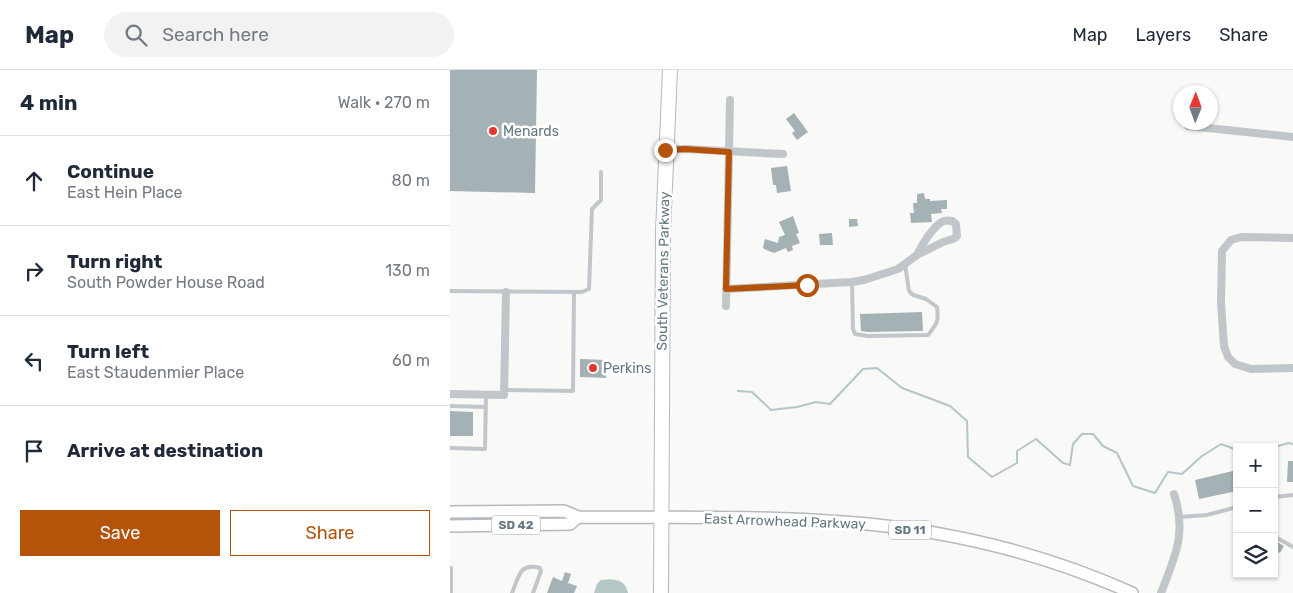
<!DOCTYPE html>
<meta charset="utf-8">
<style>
:root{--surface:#fff;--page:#f2f2f3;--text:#1f2937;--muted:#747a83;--line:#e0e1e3;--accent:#b45309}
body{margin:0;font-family:Rubik,sans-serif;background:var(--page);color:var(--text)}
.controls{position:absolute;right:15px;bottom:15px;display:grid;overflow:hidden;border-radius:0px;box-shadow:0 1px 4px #0004}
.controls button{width:45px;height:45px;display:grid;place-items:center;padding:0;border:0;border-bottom:1px solid var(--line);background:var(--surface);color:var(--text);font:25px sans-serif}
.compass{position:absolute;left:723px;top:15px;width:45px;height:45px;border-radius:50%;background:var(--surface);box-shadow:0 1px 4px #0004;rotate:1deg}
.stop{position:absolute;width:15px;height:15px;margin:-11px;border:4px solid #b45309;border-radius:50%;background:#fff}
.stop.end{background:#b45309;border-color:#fff;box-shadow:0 1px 5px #0008}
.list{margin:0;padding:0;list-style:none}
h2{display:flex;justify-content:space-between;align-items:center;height:65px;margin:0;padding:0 20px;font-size:21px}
h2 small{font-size:16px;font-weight:400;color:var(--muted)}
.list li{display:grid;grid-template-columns:32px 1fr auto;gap:15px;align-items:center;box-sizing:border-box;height:90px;padding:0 20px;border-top:1px solid var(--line)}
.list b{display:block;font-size:19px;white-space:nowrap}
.list p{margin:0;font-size:16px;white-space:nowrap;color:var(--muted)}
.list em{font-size:16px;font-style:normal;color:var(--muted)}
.actions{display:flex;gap:10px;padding:15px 20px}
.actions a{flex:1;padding:11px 0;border:1px solid var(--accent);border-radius:0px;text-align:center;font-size:18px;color:var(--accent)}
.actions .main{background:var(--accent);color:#fff}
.icon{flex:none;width:28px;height:28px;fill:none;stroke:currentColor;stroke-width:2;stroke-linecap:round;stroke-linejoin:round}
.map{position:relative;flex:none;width:843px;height:523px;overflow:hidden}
header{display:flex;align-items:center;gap:30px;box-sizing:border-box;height:70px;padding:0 25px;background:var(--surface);border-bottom:1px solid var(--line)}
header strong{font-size:24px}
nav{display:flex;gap:28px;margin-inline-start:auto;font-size:18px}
.search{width:350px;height:45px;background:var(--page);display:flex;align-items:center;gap:12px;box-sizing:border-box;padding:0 18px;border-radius:28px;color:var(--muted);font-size:19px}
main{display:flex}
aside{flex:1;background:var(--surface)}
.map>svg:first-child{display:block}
.water{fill:#b5c6c7}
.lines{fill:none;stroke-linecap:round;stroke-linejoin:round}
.stream{stroke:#b5c6c7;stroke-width:2}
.building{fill:#a4b1b5}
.primary-casing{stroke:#b4babd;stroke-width:14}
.highway-casing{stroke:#b3b9bc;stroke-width:16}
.lane{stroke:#c0c6c9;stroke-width:4}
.street{stroke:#c0c6c9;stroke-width:8}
.primary{stroke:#fff;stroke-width:11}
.highway{stroke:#fff;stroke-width:14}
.route{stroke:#b45309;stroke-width:6}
.poi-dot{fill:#e4372c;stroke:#fff;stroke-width:2}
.labels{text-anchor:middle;stroke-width:5;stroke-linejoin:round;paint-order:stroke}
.shield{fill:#fff;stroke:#92a2a8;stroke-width:1}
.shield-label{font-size:12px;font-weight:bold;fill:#647a82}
.poi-label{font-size:14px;fill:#647a82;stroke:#fff;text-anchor:start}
.street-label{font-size:14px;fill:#647a82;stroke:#fff}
</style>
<header>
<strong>Map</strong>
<div class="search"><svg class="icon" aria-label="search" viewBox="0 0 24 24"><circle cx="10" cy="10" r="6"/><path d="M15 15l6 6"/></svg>Search here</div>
<nav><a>Map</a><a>Layers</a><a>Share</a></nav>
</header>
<main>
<aside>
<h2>4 min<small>Walk · 270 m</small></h2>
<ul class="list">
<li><svg class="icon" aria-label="ahead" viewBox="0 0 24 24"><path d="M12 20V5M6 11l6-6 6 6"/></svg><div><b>Continue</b><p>East Hein Place</p></div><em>80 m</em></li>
<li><svg class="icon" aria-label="right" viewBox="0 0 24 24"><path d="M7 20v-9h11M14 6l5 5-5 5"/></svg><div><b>Turn right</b><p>South Powder House Road</p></div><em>130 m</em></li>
<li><svg class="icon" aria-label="left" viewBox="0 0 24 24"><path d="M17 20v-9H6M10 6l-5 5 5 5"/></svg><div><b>Turn left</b><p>East Staudenmier Place</p></div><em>60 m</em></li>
<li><svg class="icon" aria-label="arrive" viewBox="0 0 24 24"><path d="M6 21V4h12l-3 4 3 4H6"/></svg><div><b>Arrive at destination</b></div></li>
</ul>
<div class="actions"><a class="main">Save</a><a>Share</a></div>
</aside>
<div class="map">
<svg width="843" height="523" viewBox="0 0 843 523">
<rect width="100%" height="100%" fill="#f9f9f7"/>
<!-- water -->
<path class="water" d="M151,510C163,508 176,509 178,523H144C146,518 146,513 151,510Z"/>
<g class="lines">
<!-- stream -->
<path class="stream" d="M288,321L302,322L321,340L347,337L366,332L380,334L413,299L427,298L452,318L500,336L517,351L518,387L542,407L567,393V381L586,369L613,393L620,395L623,374L632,364H643L653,376L667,383L683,416L705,423L718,402L732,404L752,386L771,374L787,380
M806,377L810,375L821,377
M824,377L839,373L843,374"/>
</g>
<!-- building -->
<path class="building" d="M0,0H87L85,123L0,121Z
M344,43L358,62L347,70L342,63L345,61L336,49Z
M337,96L341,121L327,123L326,115H323L321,98Z
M474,123L475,129H480V131L497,130V139H491L492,143L481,144L482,152L461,153L460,143H464L463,133H467V124Z
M343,146L349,163L346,164L350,173L342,176L343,180L338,182L336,178L324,183L314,179L313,177L315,169L328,173L329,167L335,165L329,152Z
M399,149H407L408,156L399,157Z
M382,163L383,175H370L369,164Z
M472,242L473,261L418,262L411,261L410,244Z
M130,289L156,290V308L130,307Z
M0,341L23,342V366H0Z
M838,391H843V412H837Z
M787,400V421L749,429L745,410Z
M824,470L834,476L830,483L824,480Z
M115,502L121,504L118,513L127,516L124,523H97L103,507L112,511Z"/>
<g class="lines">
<!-- primary casing -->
<g class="primary-casing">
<path id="primary" d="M0,442L114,441L128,447C216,448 305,445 393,452C493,459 591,482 682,523
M0,456L120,454L128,447"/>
</g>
<!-- highway casing -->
<g class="highway-casing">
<path id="highway" d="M211,523L213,162L220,0"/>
</g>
<!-- lane -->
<path class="lane" d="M402,212L403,259L405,264L418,266L478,265C487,254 489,251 487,237L476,229L463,225L459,221L455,194
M0,221L132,222L139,219L142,139L151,130V102
M54,320L123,321L124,222
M0,336L36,337
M0,378L35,379L36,325
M824,427L843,425
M730,447L757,445L787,437
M824,466L843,477
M0,498H1V523
M62,523C69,507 69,492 90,498L91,501L83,523"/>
<!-- street -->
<path class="street" d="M738,56L843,67
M215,80L235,79L333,84
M843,168L791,167L781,170L772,181L771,233L774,276L778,287L785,294L801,299L843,298
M276,219L402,212L414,210L448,199L467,185L493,172L503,169L507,166L506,154L502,151C498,150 494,150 490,153C481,160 472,175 467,185
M276,236L280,30
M0,324L54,325L56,222
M711,523C725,486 737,464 724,424"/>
<!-- primary -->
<use href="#primary" class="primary"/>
<!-- highway -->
<use href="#highway" class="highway"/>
</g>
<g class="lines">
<!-- route -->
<path class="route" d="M215,80L235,79L279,82L276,219L357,215"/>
</g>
<!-- markers -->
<g class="poi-dot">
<circle cx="43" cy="61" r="5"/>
<circle cx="143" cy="298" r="5"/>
</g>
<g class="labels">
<!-- shield labels -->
<g class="shield">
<rect x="42" y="445.5" width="48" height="19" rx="4"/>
<rect x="439" y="450.5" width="42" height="19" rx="4"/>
</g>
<g class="shield-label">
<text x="66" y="459">SD 42</text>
<text x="460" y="464">SD 11</text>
</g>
<!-- poi labels -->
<g class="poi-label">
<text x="53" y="66">Menards</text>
<text x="153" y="303">Perkins</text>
</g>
<!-- street labels -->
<g class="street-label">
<text transform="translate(213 201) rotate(-89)" y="5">South Veterans Parkway</text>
<text transform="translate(335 451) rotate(2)" y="5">East Arrowhead Parkway</text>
</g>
</g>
</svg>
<div class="controls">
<button>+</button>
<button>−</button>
<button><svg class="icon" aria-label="layers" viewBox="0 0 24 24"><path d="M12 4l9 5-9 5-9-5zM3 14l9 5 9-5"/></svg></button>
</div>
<svg class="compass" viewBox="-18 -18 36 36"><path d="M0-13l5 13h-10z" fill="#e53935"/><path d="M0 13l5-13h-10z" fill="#747a83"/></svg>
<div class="stop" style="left:357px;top:215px"></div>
<div class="stop end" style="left:215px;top:80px"></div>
</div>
</main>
